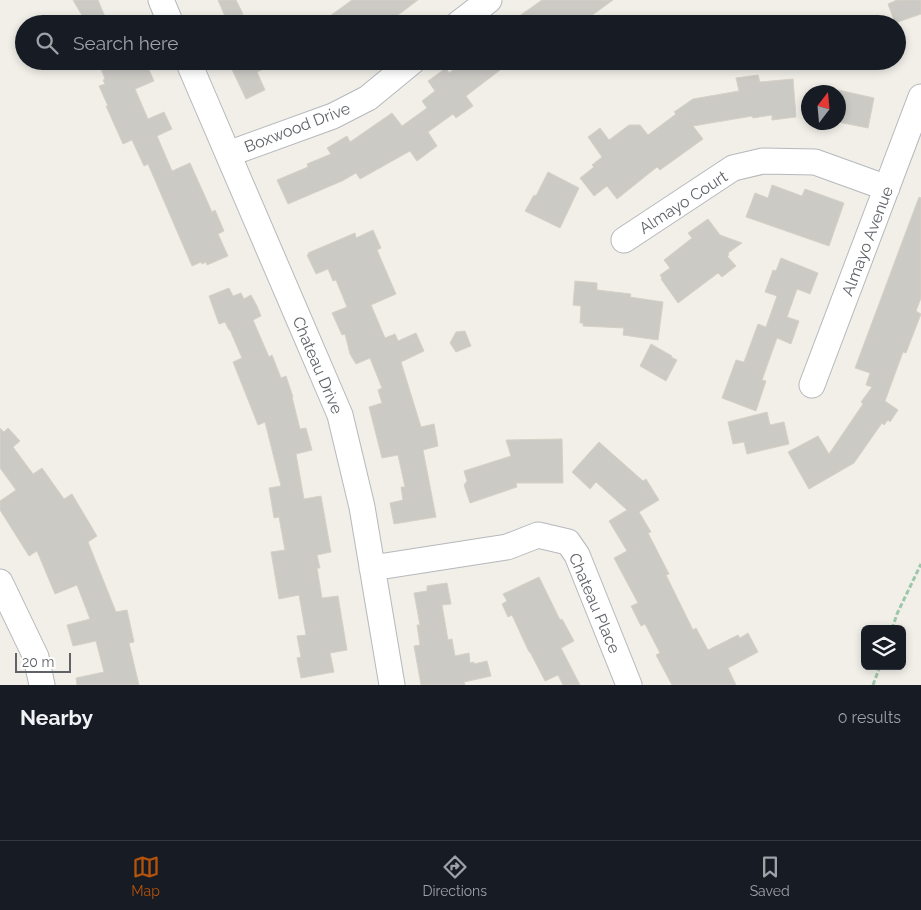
<!DOCTYPE html>
<style>
:root{--surface:#171b24;--page:#20242c;--text:#f1f3f6;--muted:#9ea1a6;--line:#363941;--accent:#b45309}
body{margin:0;font-family:Raleway,sans-serif;background:var(--page);color:var(--text)}
.controls{position:absolute;right:15px;bottom:15px;display:grid;overflow:hidden;border-radius:8px;box-shadow:0 2px 8px #0003}
.controls button{width:45px;height:45px;display:grid;place-items:center;padding:0;border:0;border-bottom:1px solid var(--line);background:var(--surface);color:var(--text);font:25px sans-serif}
.compass{position:absolute;left:801px;top:85px;width:45px;height:45px;border-radius:50%;background:var(--surface);box-shadow:0 2px 8px #0003;rotate:16deg}
.scale{position:absolute;left:15px;bottom:12px;width:56px;box-sizing:border-box;padding-left:5px;border:2px solid #5f6368;border-top:0;font-size:14px;line-height:18px;white-space:nowrap;color:#5f6368;-webkit-text-stroke:4px #fff;paint-order:stroke}
.list{margin:0;padding:0;list-style:none}
h2{display:flex;justify-content:space-between;align-items:center;height:65px;margin:0;padding:0 20px;font-size:21px}
h2 small{font-size:16px;font-weight:400;color:var(--muted)}
.icon{flex:none;width:28px;height:28px;fill:none;stroke:currentColor;stroke-width:2;stroke-linecap:round;stroke-linejoin:round}
.map{position:relative;flex:none;width:921px;height:685px;overflow:hidden}
.search{position:absolute;background:var(--surface);box-shadow:0 2px 8px #0003;left:15px;right:15px;top:15px;height:55px;display:flex;align-items:center;gap:12px;box-sizing:border-box;padding:0 18px;border-radius:28px;color:var(--muted);font-size:19px}
.sheet{height:155px;background:var(--surface)}
nav{display:flex;justify-content:space-around;align-items:center;box-sizing:border-box;height:70px;border-top:1px solid var(--line);background:var(--surface);font-size:14px;color:var(--muted)}
nav a{display:grid;justify-items:center;gap:2px}
nav .on{color:var(--accent)}
.map>svg:first-child{display:block}
.building{fill:#cccac5;stroke:#d6d1c6}
.lines{fill:none;stroke-linecap:round;stroke-linejoin:round}
.minor-casing{stroke:#b5b8bc;stroke-width:27}
.path{stroke:#9cc7a9;stroke-width:3;stroke-dasharray:5 2.5;stroke-linecap:butt}
.minor{stroke:#fff;stroke-width:25}
.labels{text-anchor:middle;stroke-width:4;stroke-linejoin:round;paint-order:stroke}
.street-label{font-size:16px;fill:#5f6368;stroke:#fff}
</style>
<div class="map">
<svg width="921" height="685" viewBox="0 0 921 685">
<rect width="100%" height="100%" fill="#f1efe8"/>
<!-- building -->
<path class="building" d="M73,0H98L108,24H87Z
M218,0H236L243,14L227,21Z
M352,0H418L386,24H319Z
M542,0H613L591,16L597,24H508Z
M897,0H921V14L895,23L888,4Z
M98,61H145L154,81L135,89L148,119L164,112L172,129L157,136L172,171L190,163L212,212L215,210L224,231L218,234L228,256L207,265L206,262L202,264L201,262L192,266L148,164L144,166L132,140L123,144L106,106H108L99,86L105,84L103,80L105,79Z
M228,61H280L257,72L265,90L246,99Z
M466,61H512L466,96L473,106L456,118L453,114L428,132L437,146L417,161L410,151L360,179L356,173L342,181L288,204L277,180L308,167L307,164L331,154L327,148L347,136L350,142L392,113L402,126L427,108L422,101L435,91L428,81L446,68L449,73Z
M758,75L760,82L793,79L796,117L772,120V115L753,118L752,116L693,126L703,139L660,170L657,167L617,199L607,186L594,196L580,178L594,167L592,165L602,157L588,137L600,128L609,140L629,125H640L648,135L676,114L674,112L693,99L739,91L736,78Z
M838,90L874,98L868,128L838,122Z
M548,172L579,188L560,228L525,211L534,195L536,196Z
M772,185L802,196L805,189L844,203L829,246L746,217L755,193L768,198Z
M919,197L921,198V298L916,311L921,314L906,353L903,352L885,401L898,410L890,422L888,420L884,425L882,423L854,463L809,489L788,452L818,436L829,454L863,404L861,402L872,387L866,385L870,373L855,368Z
M708,219L720,235L742,243L728,253L729,255L727,256L736,266L722,277L718,273L678,303L661,279L662,278L660,275L670,268L664,260L692,238L688,233Z
M373,230L381,248L377,250L396,294L371,305L385,338L395,334L398,341L416,333L424,351L401,362L421,427L434,424L438,446L423,450L436,517L394,524L390,503L403,500L401,487H405L398,455L382,458L369,407L382,403L378,390L382,388L370,358L356,364L350,354L345,334L342,335L332,313L347,307L336,280L333,281L328,269L316,274L307,255L309,254L308,253L355,233L356,238Z
M781,258L818,273L810,294L797,289L787,317L799,321L791,344L777,338L762,380L766,381L756,411L722,398L736,360L744,362L758,324L766,327L777,296L765,292L773,270L776,271Z
M575,281L597,283V290L631,294L630,297L663,302L658,340L623,335L624,328L583,326V323H580L581,306L573,305Z
M229,288L233,296L241,293L244,299L251,295L257,306L261,316L253,320L269,357L272,355L281,378L286,376L293,397H292L300,429L306,428L312,450L296,454L304,499L321,496L331,552L317,555L320,568H317L322,598L338,596L347,650L330,653L334,672L301,678L297,658L301,657L297,636L306,635L299,595L279,599L271,552L285,550L279,517L274,518L269,488L281,486L265,422L258,425L233,362L242,358L230,330H229L225,322L219,324L209,296Z
M465,331L471,346L456,352L450,343L456,332Z
M651,344L672,356L671,357L677,360L666,381L640,366Z
M767,412L770,425L784,422L789,444L747,454L744,442L733,444L728,422Z
M0,428L4,432L8,428L20,441L13,447L33,474L42,468L64,499L72,494L97,536L88,542L116,612L127,610L134,642L129,643L139,685H77L76,678L104,672L96,641L73,646L67,625L90,619L77,585L55,594L37,551L29,556L0,510V501L16,490L0,468Z
M562,439L563,483H516L517,487L470,503L464,485L467,481L464,471L511,456L506,440Z
M599,442L643,481L646,479L659,500L639,512L651,532L648,533L669,574L666,575L693,630L696,628L708,650L738,635L740,638L748,633L758,652L728,668L736,685H672L656,655L660,653L645,624L641,626L631,606L638,603L614,558L627,551L609,521L627,510L596,482L590,489L572,472Z
M539,577L560,620L562,619L574,641L561,648L580,685H563L558,675L545,681L530,652H529L512,615L508,617L502,604L507,601L503,594Z
M447,583L451,604L442,605L448,640L452,639L455,656L469,653L470,663L474,662V664L487,661L491,676L464,682L465,685H421L414,646L420,645L417,625H420L414,593L427,591V586Z"/>
<g class="lines">
<!-- minor casing -->
<g class="minor-casing">
<path id="minor" d="M161,0L171,24
M458,24L489,0
M188,61L340,415L362,507L392,685
M228,154L333,116L368,98L413,61
M624,240L733,168L763,161L815,162L887,188
M812,385L921,97
M372,568L507,547L538,535L568,542L577,555L629,685
M0,582L36,657L42,685"/>
</g>
<!-- path -->
<path class="path" d="M892,629L897,614L921,564
M873,685L880,666"/>
<!-- minor -->
<use href="#minor" class="minor"/>
</g>
<g class="labels">
<!-- street labels -->
<g class="street-label">
<text transform="translate(297 127) rotate(-21)" y="6">Boxwood Drive</text>
<text transform="translate(683 202) rotate(-33)" y="6">Almayo Court</text>
<text transform="translate(867 241) rotate(-69)" y="6">Almayo Avenue</text>
<text transform="translate(318 365) rotate(67)" y="6">Chateau Drive</text>
<text transform="translate(595 603) rotate(67)" y="6">Chateau Place</text>
</g>
</g>
</svg>
<div class="controls">
<button><svg class="icon" aria-label="layers" viewBox="0 0 24 24"><path d="M12 4l9 5-9 5-9-5zM3 14l9 5 9-5"/></svg></button>
</div>
<svg class="compass" viewBox="-18 -18 36 36"><path d="M0-13l5 13h-10z" fill="#e53935"/><path d="M0 13l5-13h-10z" fill="#9ea1a6"/></svg>
<div class="scale">20 m</div>
<div class="search"><svg class="icon" aria-label="search" viewBox="0 0 24 24"><circle cx="10" cy="10" r="6"/><path d="M15 15l6 6"/></svg>Search here</div>
</div>
<section class="sheet">
<h2>Nearby<small>0 results</small></h2>
<ul class="list">
</ul>
</section>
<nav>
<a class="on"><svg class="icon" aria-label="map" viewBox="0 0 24 24"><path d="M3 6l6-2 6 2 6-2v14l-6 2-6-2-6 2zM9 4v14M15 6v14"/></svg>Map</a>
<a><svg class="icon" aria-label="directions" viewBox="0 0 24 24"><path d="M12 3l9 9-9 9-9-9zM9 14v-3h6M13 9l2 2-2 2"/></svg>Directions</a>
<a><svg class="icon" aria-label="saved" viewBox="0 0 24 24"><path d="M7 4h10v16l-5-4-5 4z"/></svg>Saved</a>
</nav>
